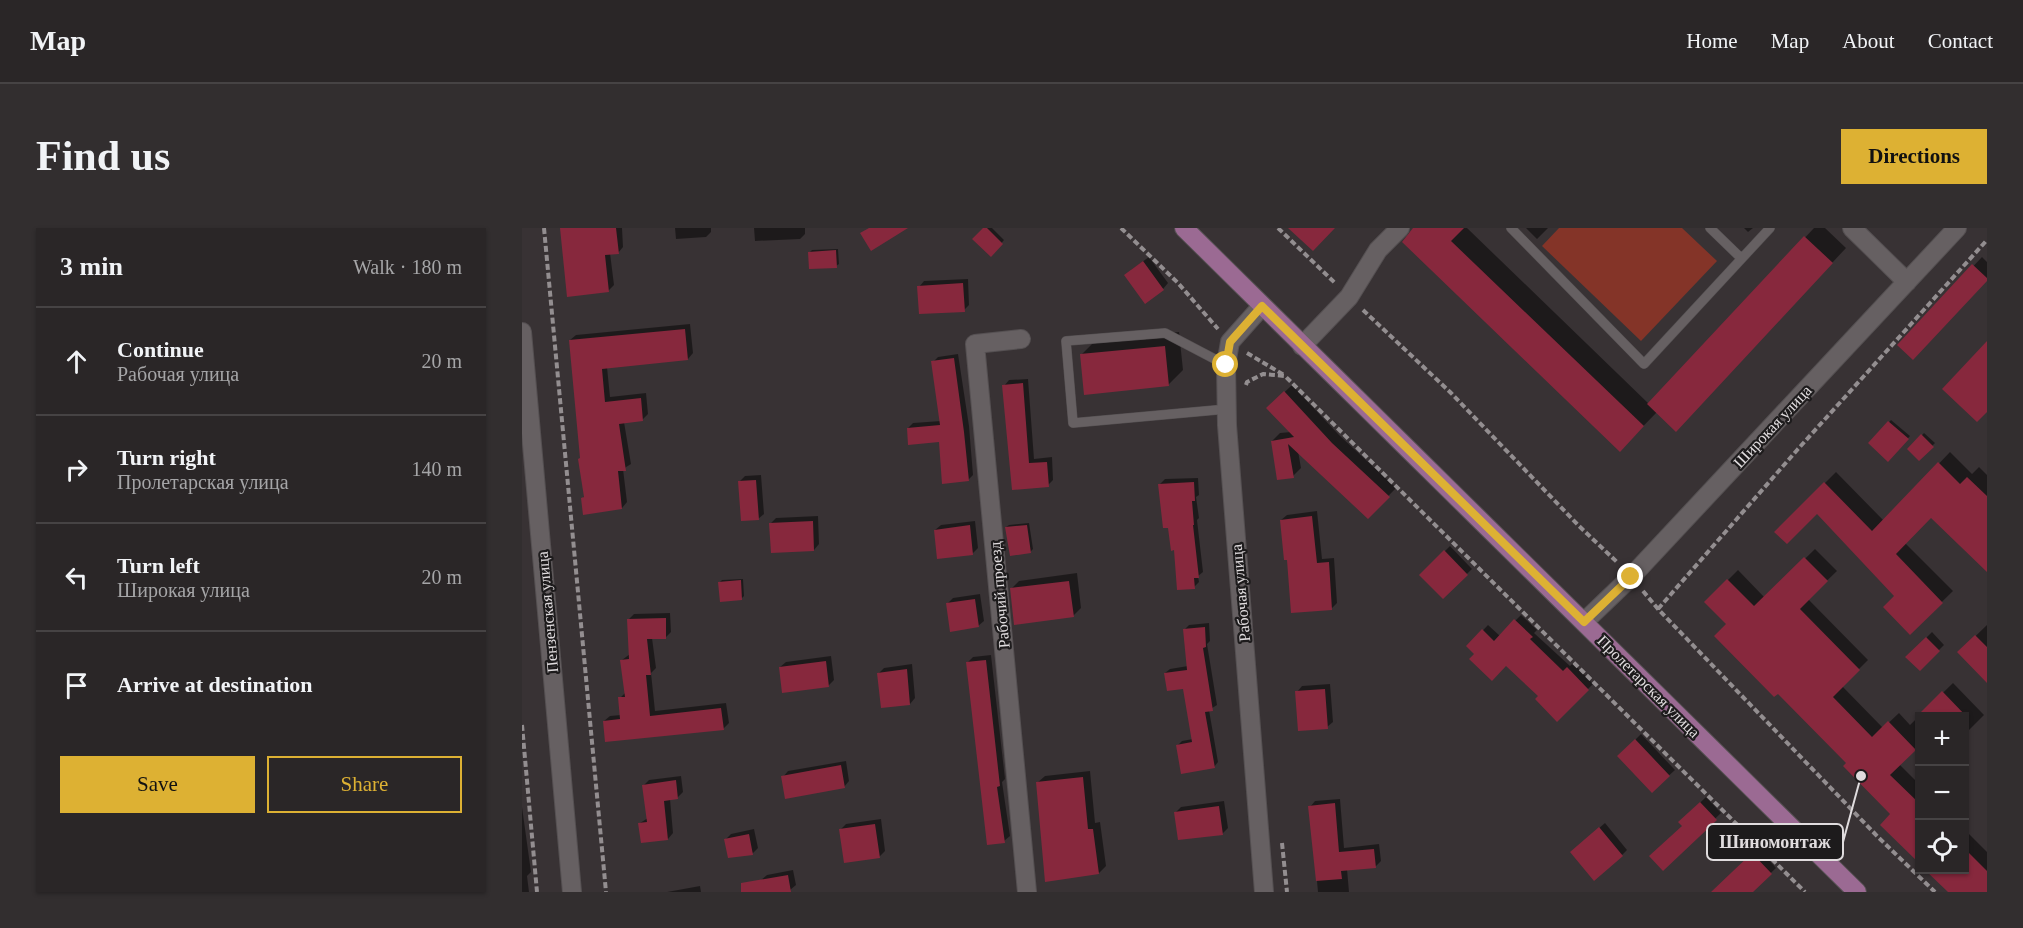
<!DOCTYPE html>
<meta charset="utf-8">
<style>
:root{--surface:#2a2627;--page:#322e2f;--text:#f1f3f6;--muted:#a5a5a7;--line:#464344;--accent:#ddb133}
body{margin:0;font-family:"Times New Roman",serif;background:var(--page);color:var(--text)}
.controls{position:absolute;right:18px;bottom:18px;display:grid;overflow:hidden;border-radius:0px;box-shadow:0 2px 4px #0004}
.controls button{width:54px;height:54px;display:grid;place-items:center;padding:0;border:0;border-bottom:2px solid var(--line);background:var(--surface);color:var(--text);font:30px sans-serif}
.stop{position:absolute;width:18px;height:18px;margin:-14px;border:4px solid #ddb133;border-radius:50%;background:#fff}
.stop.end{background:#ddb133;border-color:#fff;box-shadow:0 2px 6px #0008}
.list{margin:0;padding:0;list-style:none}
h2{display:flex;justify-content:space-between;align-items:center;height:78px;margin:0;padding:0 24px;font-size:26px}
h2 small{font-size:20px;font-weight:400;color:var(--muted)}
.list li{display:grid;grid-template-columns:39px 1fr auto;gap:18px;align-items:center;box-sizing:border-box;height:108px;padding:0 24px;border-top:2px solid var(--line)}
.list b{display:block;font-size:22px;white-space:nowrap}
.list p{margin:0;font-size:20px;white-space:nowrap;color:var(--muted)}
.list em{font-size:20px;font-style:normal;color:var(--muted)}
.actions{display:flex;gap:12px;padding:18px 24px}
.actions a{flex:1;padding:14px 0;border:2px solid var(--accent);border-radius:0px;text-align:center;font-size:21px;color:var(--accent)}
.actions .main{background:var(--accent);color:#111}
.icon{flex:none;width:33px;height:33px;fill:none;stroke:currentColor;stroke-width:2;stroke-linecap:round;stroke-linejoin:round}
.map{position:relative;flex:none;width:1465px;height:664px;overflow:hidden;border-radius:0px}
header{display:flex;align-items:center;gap:36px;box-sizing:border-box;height:84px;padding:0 30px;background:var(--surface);border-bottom:2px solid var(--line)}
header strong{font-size:28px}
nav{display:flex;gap:33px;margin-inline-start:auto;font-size:21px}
.intro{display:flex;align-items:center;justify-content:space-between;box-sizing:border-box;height:144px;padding:0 36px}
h1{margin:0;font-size:42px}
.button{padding:15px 27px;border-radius:0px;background:var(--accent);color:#111;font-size:21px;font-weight:700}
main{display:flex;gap:36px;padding:0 36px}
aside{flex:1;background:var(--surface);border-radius:0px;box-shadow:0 2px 4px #0004}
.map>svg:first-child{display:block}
.green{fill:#843428}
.shadow{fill:#0007}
.building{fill:#87283d}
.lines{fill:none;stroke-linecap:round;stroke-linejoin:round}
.service-casing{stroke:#555052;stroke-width:10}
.minor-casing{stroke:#555052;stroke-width:20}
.primary-casing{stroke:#555052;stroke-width:20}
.path{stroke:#938e90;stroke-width:4;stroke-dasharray:6 3;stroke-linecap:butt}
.service{stroke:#666062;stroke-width:9}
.minor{stroke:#666062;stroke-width:18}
.primary{stroke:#9b6a93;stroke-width:18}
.route{stroke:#ddb133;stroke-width:8}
.labels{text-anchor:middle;stroke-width:4.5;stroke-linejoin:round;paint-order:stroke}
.street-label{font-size:16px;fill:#e0dcde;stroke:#1d1b1c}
.leader{fill:none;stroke:#e0dcde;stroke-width:2}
.callout-dot{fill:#e0dcde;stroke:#1d1b1c;stroke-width:2}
.callout{fill:#1d1b1c;stroke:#e0dcde;stroke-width:2}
.callout-label{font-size:18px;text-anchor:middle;font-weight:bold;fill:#e0dcde}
</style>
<header>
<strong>Map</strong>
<nav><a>Home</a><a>Map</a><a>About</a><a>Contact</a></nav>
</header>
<div class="intro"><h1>Find us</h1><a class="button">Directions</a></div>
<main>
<aside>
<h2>3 min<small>Walk · 180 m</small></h2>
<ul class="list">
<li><svg class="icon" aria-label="ahead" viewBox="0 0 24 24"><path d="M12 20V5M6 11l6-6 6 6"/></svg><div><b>Continue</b><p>Рабочая улица</p></div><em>20 m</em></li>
<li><svg class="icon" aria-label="right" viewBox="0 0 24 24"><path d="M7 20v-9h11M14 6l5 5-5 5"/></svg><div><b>Turn right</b><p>Пролетарская улица</p></div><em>140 m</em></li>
<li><svg class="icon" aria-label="left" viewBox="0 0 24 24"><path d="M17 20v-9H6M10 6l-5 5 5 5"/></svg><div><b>Turn left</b><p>Широкая улица</p></div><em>20 m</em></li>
<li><svg class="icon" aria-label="arrive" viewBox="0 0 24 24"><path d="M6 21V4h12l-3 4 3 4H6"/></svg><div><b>Arrive at destination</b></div></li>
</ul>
<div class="actions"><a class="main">Save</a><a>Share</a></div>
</aside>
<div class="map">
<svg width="1465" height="664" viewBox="0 0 1465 664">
<rect width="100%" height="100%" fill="#383234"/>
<!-- green -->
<path class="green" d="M1037,0H1160L1195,33L1119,113L1020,18Z"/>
<!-- shadow -->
<path class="shadow" d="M39,0H100L101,19L96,25H88L92,57L86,63Z
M153,0H189V4L184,9L154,11Z
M232,0H283V6L278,11L233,13Z
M464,0H470L482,12L469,27Z
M893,0H945L1127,176L1292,0H1303L1324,20L1168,187L1135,184L1098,222Z
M1004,0H1026L1015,11Z
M1222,0H1231L1226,4Z
M316,21L317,36L314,38L288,24L290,22Z
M627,29L646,55L641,61L609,42Z
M1460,29L1465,34V52L1399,122L1377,117Z
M446,51L447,77L442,82L397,59L402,53Z
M168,96L171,125L166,131L85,139L88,169L124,165L126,186L120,192L102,194L109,236L101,241L105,274L100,280L61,270L63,267L48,112L54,107Z
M657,104L661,142L646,157L559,127L574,112Z
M436,126L447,198L451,247L446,252L418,213L386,200L391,195L419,193L411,134L416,129Z
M506,151L512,231L530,229L531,252L526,257L491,260L482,158L487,152Z
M770,157L817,207L874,260L846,289L776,223L779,240L771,248L750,213L758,205L769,204L746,180Z
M1369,192L1388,208L1366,232L1348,215Z
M1402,205L1413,215L1397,231L1387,221Z
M1428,224L1450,246L1457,239L1465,247V342L1409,288L1383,315L1431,363L1388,405L1374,368L1295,284L1254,304L1314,244L1362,293Z
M239,247L242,286L236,291L218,253L223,248Z
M676,250L677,267L674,269L677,290L675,292L681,344L676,348L677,354L672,359L653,321L638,256L643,251Z
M795,283L800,331L812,330L815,375L810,380L766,330L759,292L765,287Z
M296,288L297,316L292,322L249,295L254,290Z
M453,293L456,320L451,325L413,302L419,297Z
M507,295L511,321L508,324L484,299L487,297Z
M928,318L950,341L921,369L899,347Z
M1293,321L1315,343L1286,371L1346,432L1320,458L1361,500L1377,485L1388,497L1431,455L1462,487L1442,507V488H1398V516L1377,536L1398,557V634L1370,586L1206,396L1184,374L1216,342L1243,370Z
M555,345L559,380L551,388L489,361L497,353Z
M221,351L222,368L220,370L198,354L200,352Z
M458,366L462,393L456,398L426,375L431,370Z
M148,385L149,404L144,409L130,410L134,440L129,445L133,483L204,475L207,495L201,501L82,493L88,488L99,487L98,470L104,464L100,432L108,426L106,392L112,386Z
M999,387L1015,402L1012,405L1048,438L1051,435L1071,456L1035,492L1018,468L984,436L954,426L946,418L966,397L978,408Z
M687,395L688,413L685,416L695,477L687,482L696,534L692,539L656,517L660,513L671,511L662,459L643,445L648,441L666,438L662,402L667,397Z
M1465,397V453L1437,424Z
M1410,404L1422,417L1398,441L1385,429Z
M469,427L483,551L480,554L488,608L482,613L446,434L451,429Z
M309,428L312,452L306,458L258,439L264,434Z
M390,436L393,470L388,476L357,445L362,440Z
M808,456L811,494L805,499L775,464L780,458Z
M1119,506L1153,542L1130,563L1097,528Z
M324,533L327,553L322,559L261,549L266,543Z
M568,543L573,595L578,594L584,638L577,645L515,555L523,548Z
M159,548L161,564L155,570L148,571L151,605L146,611L118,595L126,590L122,557L127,552Z
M1184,569L1199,585L1141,641L1162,598L1158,594Z
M818,571L822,620L857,616L859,633L854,638L825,641L827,664H796L788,579L793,573Z
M702,573L706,600L700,606L654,584L659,579Z
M0,579L9,644L5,648L7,664H0Z
M359,591L363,623L357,629L319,601L324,596Z
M1083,595L1105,622L1100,627L1055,619Z
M232,601L236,620L231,625L204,611L209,606Z
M1442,601L1465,624V664H1428L1405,642H1442Z
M1236,620L1254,640L1229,664L1193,662Z
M271,642L274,657L268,662L239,652L245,647Z
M178,658L179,664H145Z"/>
<!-- building -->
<path class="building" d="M38,0H94L97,26L83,27L87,64L45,69Z
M347,0H386L349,23L338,5Z
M461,0H465L481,16L469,29L450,11Z
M766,0H813L791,23Z
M891,0H942L929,13L1122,198L1098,224L880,14Z
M1282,8L1311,35L1154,204L1125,176Z
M314,22L315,40L287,41L286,24Z
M621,33L642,62L623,76L602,47Z
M1450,36L1465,50V53L1391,132L1375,117Z
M441,55L443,84L397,86L395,58Z
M163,101L166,132L80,141L83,174L119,170L121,193L97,196L104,243H96L100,281L61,287L59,270L62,269L56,231L58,230L47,112Z
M1465,113V184L1455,194L1420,161Z
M643,118L647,158L562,167L558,126Z
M432,130L442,204L447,253L420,256L417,214L386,217L385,200L418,197L409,133Z
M501,155L507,235L525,234L527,259L490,262L480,157Z
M762,163L810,215L868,269L846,291L766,216L772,250L755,252L749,213L772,209L744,180Z
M1366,193L1387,211L1366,234L1346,215Z
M1399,206L1412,219L1397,233L1385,221Z
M1416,234L1438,256L1445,249L1465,268V344L1409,290L1374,326L1421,375L1388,407L1361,379L1372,368L1295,286L1265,316L1252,304L1302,254L1350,303Z
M234,252L237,292L219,293L216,253Z
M672,254L673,273H670L672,297H671L677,350H672L673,361L655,362L652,322L649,323L646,300H641L636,256Z
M790,288L795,335L807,334L810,382L769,385L765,332H762L758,292Z
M291,293L292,323L249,325L247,295Z
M448,297L451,327L415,331L412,302Z
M505,297L509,325L488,328L483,299Z
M922,322L946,347L921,371L897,347Z
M1282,329L1306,353L1278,381L1338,442L1311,469L1350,509L1366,493L1394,522L1368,547L1398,576V636L1358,597L1368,586L1321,538L1324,535L1256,466L1252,469L1192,408L1204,396L1182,374L1205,351L1232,378Z
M219,352L220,372L198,374L196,354Z
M547,353L552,389L492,397L488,360Z
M453,371L457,399L428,404L424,375Z
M144,390V411H125L129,447H124L128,488L199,480L202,502L83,514L81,493L98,491L96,469H103L98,432L107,431L105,391Z
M992,391L1011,409L1008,411L1041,443L1045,439L1067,462L1035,494L1013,471L1016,468L984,438L970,453L947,431L952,426L944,418L960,401L972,413Z
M683,399L684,419L681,420L691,483L683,484L693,540L659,546L654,517L670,514L661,461L645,463L642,445L665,442L661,401Z
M1453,407L1465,419V455L1435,424Z
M1404,409L1418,423L1398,443L1383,429Z
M464,432L478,558L475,559L483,615L465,617L444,434Z
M304,433L307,459L260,465L257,439Z
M385,441L388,477L359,480L355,445Z
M803,461L806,501L776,503L773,463Z
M1420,463L1445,489H1394Z
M1113,511L1148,548L1130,565L1095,528Z
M319,537L323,560L263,571L259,548Z
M561,549L566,601H571L577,646L523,654L514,554Z
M154,552L156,571L142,573L146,612L119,615L116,595L125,594L120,557Z
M1178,574L1195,592L1141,643L1127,628L1160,598L1156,594Z
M813,575L817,624L852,621L854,640L819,643L820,651L794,653L786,578Z
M697,578L701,607L656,612L652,584Z
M353,596L358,630L322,635L317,601Z
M1077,599L1101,628L1072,653L1048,624Z
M227,606L231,627L206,630L202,611Z
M1443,621L1465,643V664H1426L1403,642H1443Z
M1230,625L1250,646L1231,664H1189Z
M266,647L269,664H219V655Z"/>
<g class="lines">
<!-- service casing -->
<g class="service-casing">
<path id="service" d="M989,0L1122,136L1248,0
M1188,0L1219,30
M704,137L643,105L544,113L551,195L705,181"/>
</g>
<!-- minor casing -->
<g class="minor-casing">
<path id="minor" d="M1330,0L1385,54
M740,78L708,114L704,137L705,197L742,664
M0,104L50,664
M499,111L453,116L505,664
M780,118L827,69L856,22L878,0
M1062,394L1109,349L1435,0"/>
</g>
<!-- primary casing -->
<g class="primary-casing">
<path id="primary" d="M662,0L1335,664"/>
</g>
<!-- path -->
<path class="path" d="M22,0L84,664
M599,0L656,55L696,101
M756,0L814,56
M841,82L928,164L1057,298L1096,335
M725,125L762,147
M724,157L725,154L741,146L763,148L1283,664
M1121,363L1136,381L1357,610L1413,664
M1136,381L1276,221L1465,12
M0,497L15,664
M760,615L765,664"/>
<!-- service -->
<use href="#service" class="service"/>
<!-- minor -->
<use href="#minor" class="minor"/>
<!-- primary -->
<use href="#primary" class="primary"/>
</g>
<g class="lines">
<!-- route -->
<path class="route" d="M704,137L708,114L740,78L1062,394L1109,349"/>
</g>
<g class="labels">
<!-- street labels -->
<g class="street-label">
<text transform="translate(1250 198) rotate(-47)" y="6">Широкая улица</text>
<text transform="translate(718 365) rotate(-95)" y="6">Рабочая улица</text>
<text transform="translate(477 367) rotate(-95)" y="6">Рабочий проезд</text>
<text transform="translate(25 384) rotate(-95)" y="6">Пензенская улица</text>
<text transform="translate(1127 458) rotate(45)" y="6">Пролетарская улица</text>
</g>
</g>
<!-- callouts -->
<path class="leader" d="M1339 548L1321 614"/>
<circle class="callout-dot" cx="1339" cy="548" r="6"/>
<rect class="callout" x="1185" y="596" width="136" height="36" rx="6"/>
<g class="callout-label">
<text x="1253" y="620">Шиномонтаж</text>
</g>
</svg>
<div class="controls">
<button>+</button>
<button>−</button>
<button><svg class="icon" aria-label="locate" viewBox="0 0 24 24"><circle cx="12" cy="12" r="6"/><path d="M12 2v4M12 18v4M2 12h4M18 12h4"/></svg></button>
</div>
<div class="stop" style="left:704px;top:137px"></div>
<div class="stop end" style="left:1109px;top:349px"></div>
</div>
</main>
